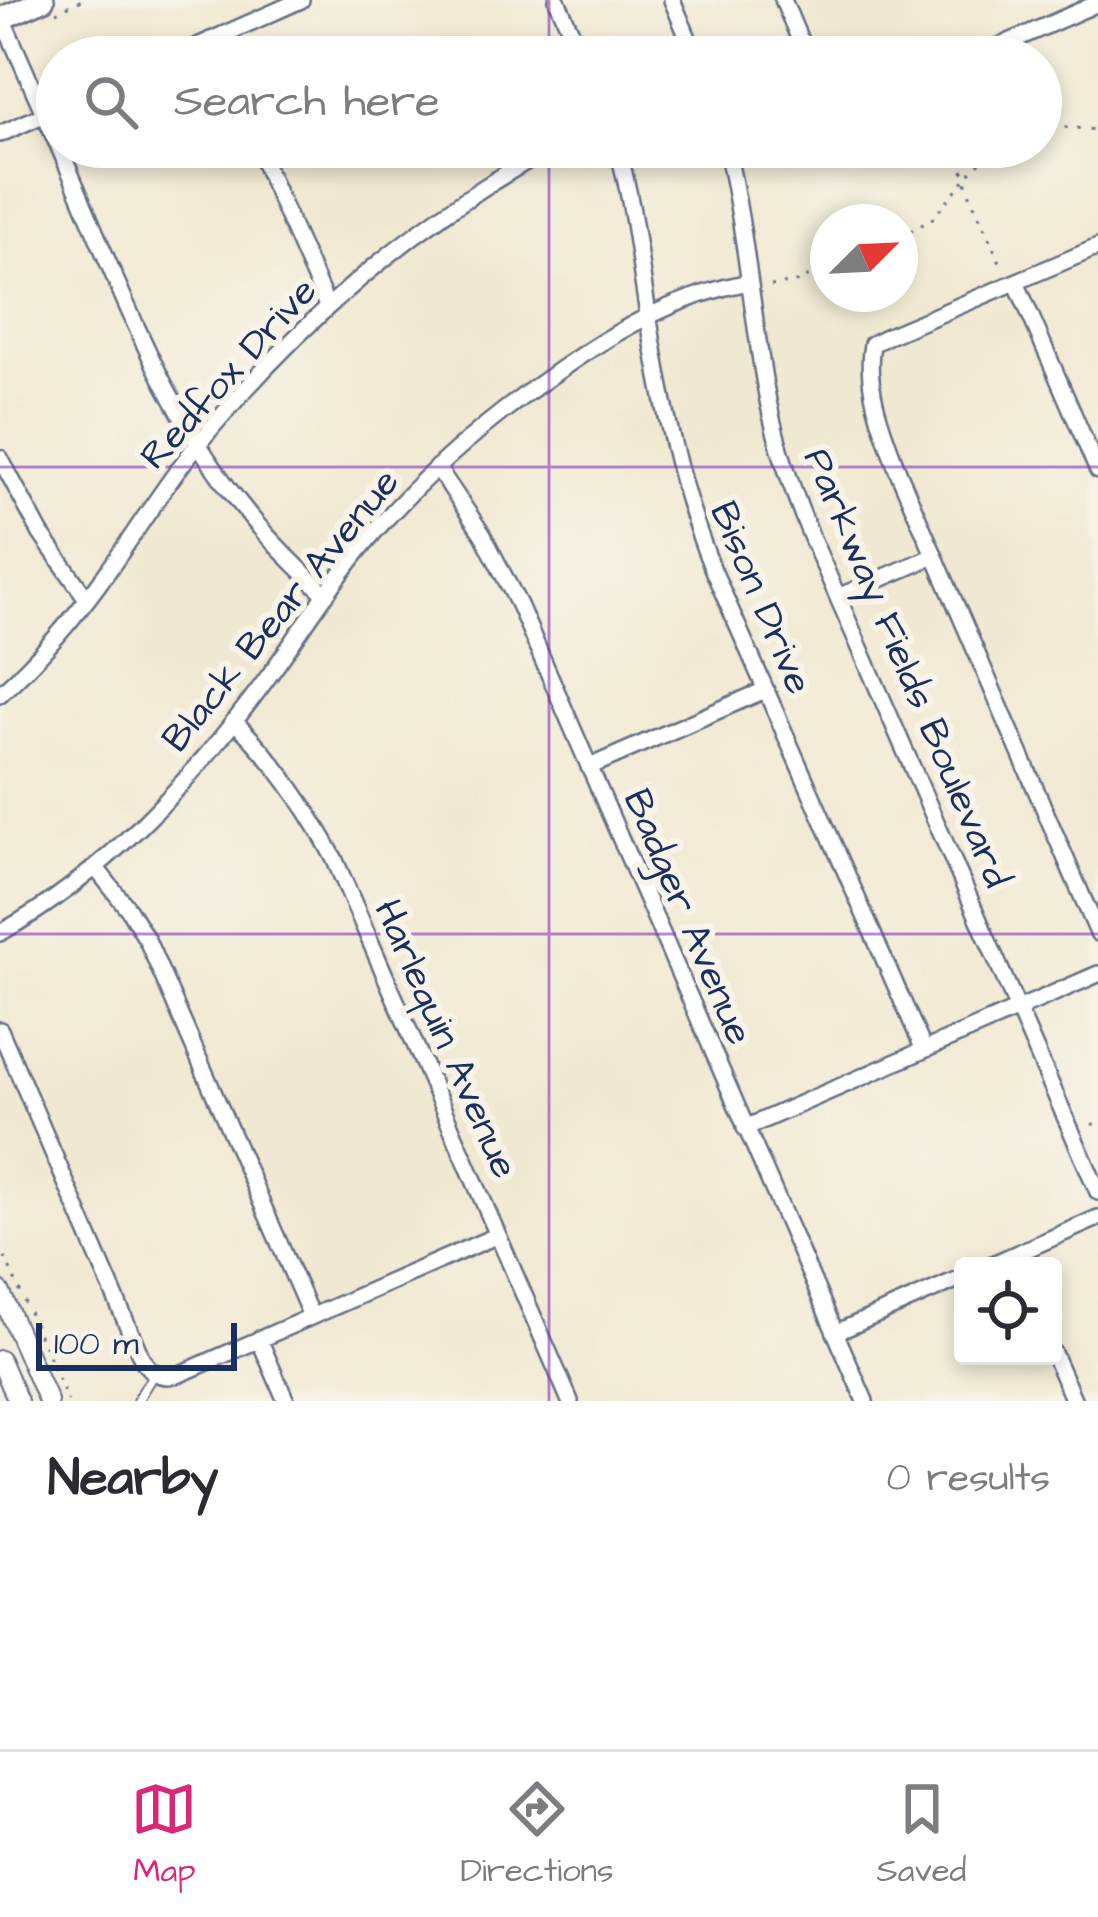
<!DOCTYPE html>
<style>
:root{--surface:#fff;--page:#f2f2f3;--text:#2b2b33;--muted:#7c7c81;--line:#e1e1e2;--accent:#db2777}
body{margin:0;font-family:"Architects Daughter",sans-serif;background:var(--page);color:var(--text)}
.controls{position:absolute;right:36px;bottom:36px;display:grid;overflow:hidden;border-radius:12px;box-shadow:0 6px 18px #0003}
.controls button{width:108px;height:108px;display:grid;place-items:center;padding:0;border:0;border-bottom:3px solid var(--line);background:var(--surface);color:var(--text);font:60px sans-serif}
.compass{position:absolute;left:810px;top:204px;width:108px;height:108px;border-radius:50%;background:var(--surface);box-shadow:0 6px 18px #0003;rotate:66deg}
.scale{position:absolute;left:36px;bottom:30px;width:201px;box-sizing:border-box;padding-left:12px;border:6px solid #1b2f5e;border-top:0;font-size:33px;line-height:42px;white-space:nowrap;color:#1b2f5e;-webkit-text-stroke:9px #f7f3e8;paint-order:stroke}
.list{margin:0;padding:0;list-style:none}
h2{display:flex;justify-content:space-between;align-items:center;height:156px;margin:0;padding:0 48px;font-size:51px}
h2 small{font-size:39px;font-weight:400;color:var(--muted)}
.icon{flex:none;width:66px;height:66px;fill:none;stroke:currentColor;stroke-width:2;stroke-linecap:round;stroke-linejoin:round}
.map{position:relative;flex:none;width:1098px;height:1401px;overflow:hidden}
.search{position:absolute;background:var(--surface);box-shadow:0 6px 18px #0003;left:36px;right:36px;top:36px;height:132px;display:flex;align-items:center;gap:30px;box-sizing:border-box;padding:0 42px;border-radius:66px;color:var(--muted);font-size:45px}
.sheet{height:348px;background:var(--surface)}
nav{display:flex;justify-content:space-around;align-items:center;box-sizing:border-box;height:168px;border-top:3px solid var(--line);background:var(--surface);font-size:33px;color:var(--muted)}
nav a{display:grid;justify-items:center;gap:6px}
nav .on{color:var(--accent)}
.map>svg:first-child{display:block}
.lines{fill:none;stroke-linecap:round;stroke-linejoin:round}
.service-casing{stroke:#667086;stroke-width:12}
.minor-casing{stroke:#667086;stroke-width:20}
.tertiary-casing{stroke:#667086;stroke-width:22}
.secondary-casing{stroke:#667086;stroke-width:26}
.path{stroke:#667086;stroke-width:3;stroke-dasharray:3 9;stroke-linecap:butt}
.service{stroke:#fff;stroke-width:8}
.minor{stroke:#fff;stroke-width:15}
.tertiary{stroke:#fff;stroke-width:18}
.secondary{stroke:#fff;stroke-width:21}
.grid{fill:none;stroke:#7b2cbf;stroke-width:3;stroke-opacity:0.55}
.labels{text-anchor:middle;stroke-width:12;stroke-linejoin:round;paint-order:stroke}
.street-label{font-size:39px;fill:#1b2f5e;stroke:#f7f3e8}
</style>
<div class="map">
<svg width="1098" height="1401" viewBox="0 0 1098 1401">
<rect width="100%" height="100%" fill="#f7f3e8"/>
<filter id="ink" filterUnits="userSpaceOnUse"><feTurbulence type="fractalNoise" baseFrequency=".00833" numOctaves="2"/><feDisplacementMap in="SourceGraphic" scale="24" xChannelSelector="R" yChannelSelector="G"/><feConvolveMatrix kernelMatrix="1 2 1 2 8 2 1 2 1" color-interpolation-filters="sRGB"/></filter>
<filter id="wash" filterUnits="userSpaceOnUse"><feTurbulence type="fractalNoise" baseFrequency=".004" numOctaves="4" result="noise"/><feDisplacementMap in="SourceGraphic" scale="48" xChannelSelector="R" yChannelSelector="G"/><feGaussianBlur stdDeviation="2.7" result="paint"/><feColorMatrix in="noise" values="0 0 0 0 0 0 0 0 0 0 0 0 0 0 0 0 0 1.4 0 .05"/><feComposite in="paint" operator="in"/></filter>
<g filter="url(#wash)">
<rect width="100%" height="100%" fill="#f0e9d1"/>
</g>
<g filter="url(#ink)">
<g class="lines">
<!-- service casing -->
<g class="service-casing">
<path id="service" d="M137,1401L154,1373"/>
</g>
<!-- minor casing -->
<g class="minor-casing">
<path id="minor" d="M557,0L582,57
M672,0L696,57
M783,0L807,57
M2,18L57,143
M210,40L218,57
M173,57L301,0
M975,57L1098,3
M0,134L57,109
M59,147C112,267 156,396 238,501C264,535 295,565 326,595
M257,147L327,306
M617,147C634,204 639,262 649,320C663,406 680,489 713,570L924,1050
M726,147C745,225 751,306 765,385C774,437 791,488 811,536L1098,1192
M1098,247L888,336L872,344C864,388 884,433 899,474L1098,933
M1016,282L1098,471
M0,458L41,534L87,599
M437,467L483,535L519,605L865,1401
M838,597L934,556
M0,694C40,658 77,615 108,571C138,529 165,484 198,444C299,322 413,222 553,147
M234,721C275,761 307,807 334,858L570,1401
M589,767L765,690
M96,868L129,910L147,940L311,1316
M0,933C103,876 187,785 257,692C294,643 325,591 364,544C421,476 488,419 561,369C620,328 679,295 749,282
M0,1030L142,1359C151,1374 163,1379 180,1374L498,1235
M745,1128L1098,974
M988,1266L1098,1218
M835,1333L963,1277
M259,1339L286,1401
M1053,1353L1074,1401"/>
</g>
<!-- tertiary casing -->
<g class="tertiary-casing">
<path id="tertiary" d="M0,1291L48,1401
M0,1360L18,1401"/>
</g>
<!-- secondary casing -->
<g class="secondary-casing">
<path id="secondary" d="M0,19L43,0"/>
</g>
<!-- path -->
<path class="path" d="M56,12L82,0
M1041,130L1063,127L1098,130
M956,147L971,198L1003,269
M900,237L932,219L975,167L998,147
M771,286L795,282L828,269
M1092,1125L1098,1122
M0,1246L68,1401"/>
<!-- service -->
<use href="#service" class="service"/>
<!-- minor -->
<use href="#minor" class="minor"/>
<!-- tertiary -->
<use href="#tertiary" class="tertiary"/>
<!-- secondary -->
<use href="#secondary" class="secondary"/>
</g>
</g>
<!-- grid -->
<path class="grid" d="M549,0V57M549,147V1401M0,467H1098M0,934H1098"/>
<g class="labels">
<!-- street labels -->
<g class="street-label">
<text transform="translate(227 372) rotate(-48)" y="14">Redfox Drive</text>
<text transform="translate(763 597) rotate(67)" y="14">Bison Drive</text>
<text transform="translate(279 609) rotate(-51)" y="14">Black Bear Avenue</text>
<text transform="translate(909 667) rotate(67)" y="14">Parkway Fields Boulevard</text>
<text transform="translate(690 916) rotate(67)" y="14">Badger Avenue</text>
<text transform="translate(448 1038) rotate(66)" y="14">Harlequin Avenue</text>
</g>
</g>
</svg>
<div class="controls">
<button><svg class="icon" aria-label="locate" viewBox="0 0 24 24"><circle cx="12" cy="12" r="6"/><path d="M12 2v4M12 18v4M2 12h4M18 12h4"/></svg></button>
</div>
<svg class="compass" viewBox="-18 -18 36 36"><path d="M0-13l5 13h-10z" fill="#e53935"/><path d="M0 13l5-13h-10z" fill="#7c7c81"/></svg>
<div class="scale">100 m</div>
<div class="search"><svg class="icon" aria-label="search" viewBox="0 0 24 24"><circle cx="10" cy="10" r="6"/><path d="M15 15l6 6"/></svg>Search here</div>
</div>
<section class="sheet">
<h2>Nearby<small>0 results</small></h2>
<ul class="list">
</ul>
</section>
<nav>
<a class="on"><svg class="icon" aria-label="map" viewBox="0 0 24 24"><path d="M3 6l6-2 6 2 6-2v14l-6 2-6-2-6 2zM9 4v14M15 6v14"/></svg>Map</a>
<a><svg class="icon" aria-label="directions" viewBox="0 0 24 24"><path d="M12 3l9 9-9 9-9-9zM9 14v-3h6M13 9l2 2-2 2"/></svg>Directions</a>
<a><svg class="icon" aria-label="saved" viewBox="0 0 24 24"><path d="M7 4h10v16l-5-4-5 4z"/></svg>Saved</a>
</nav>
